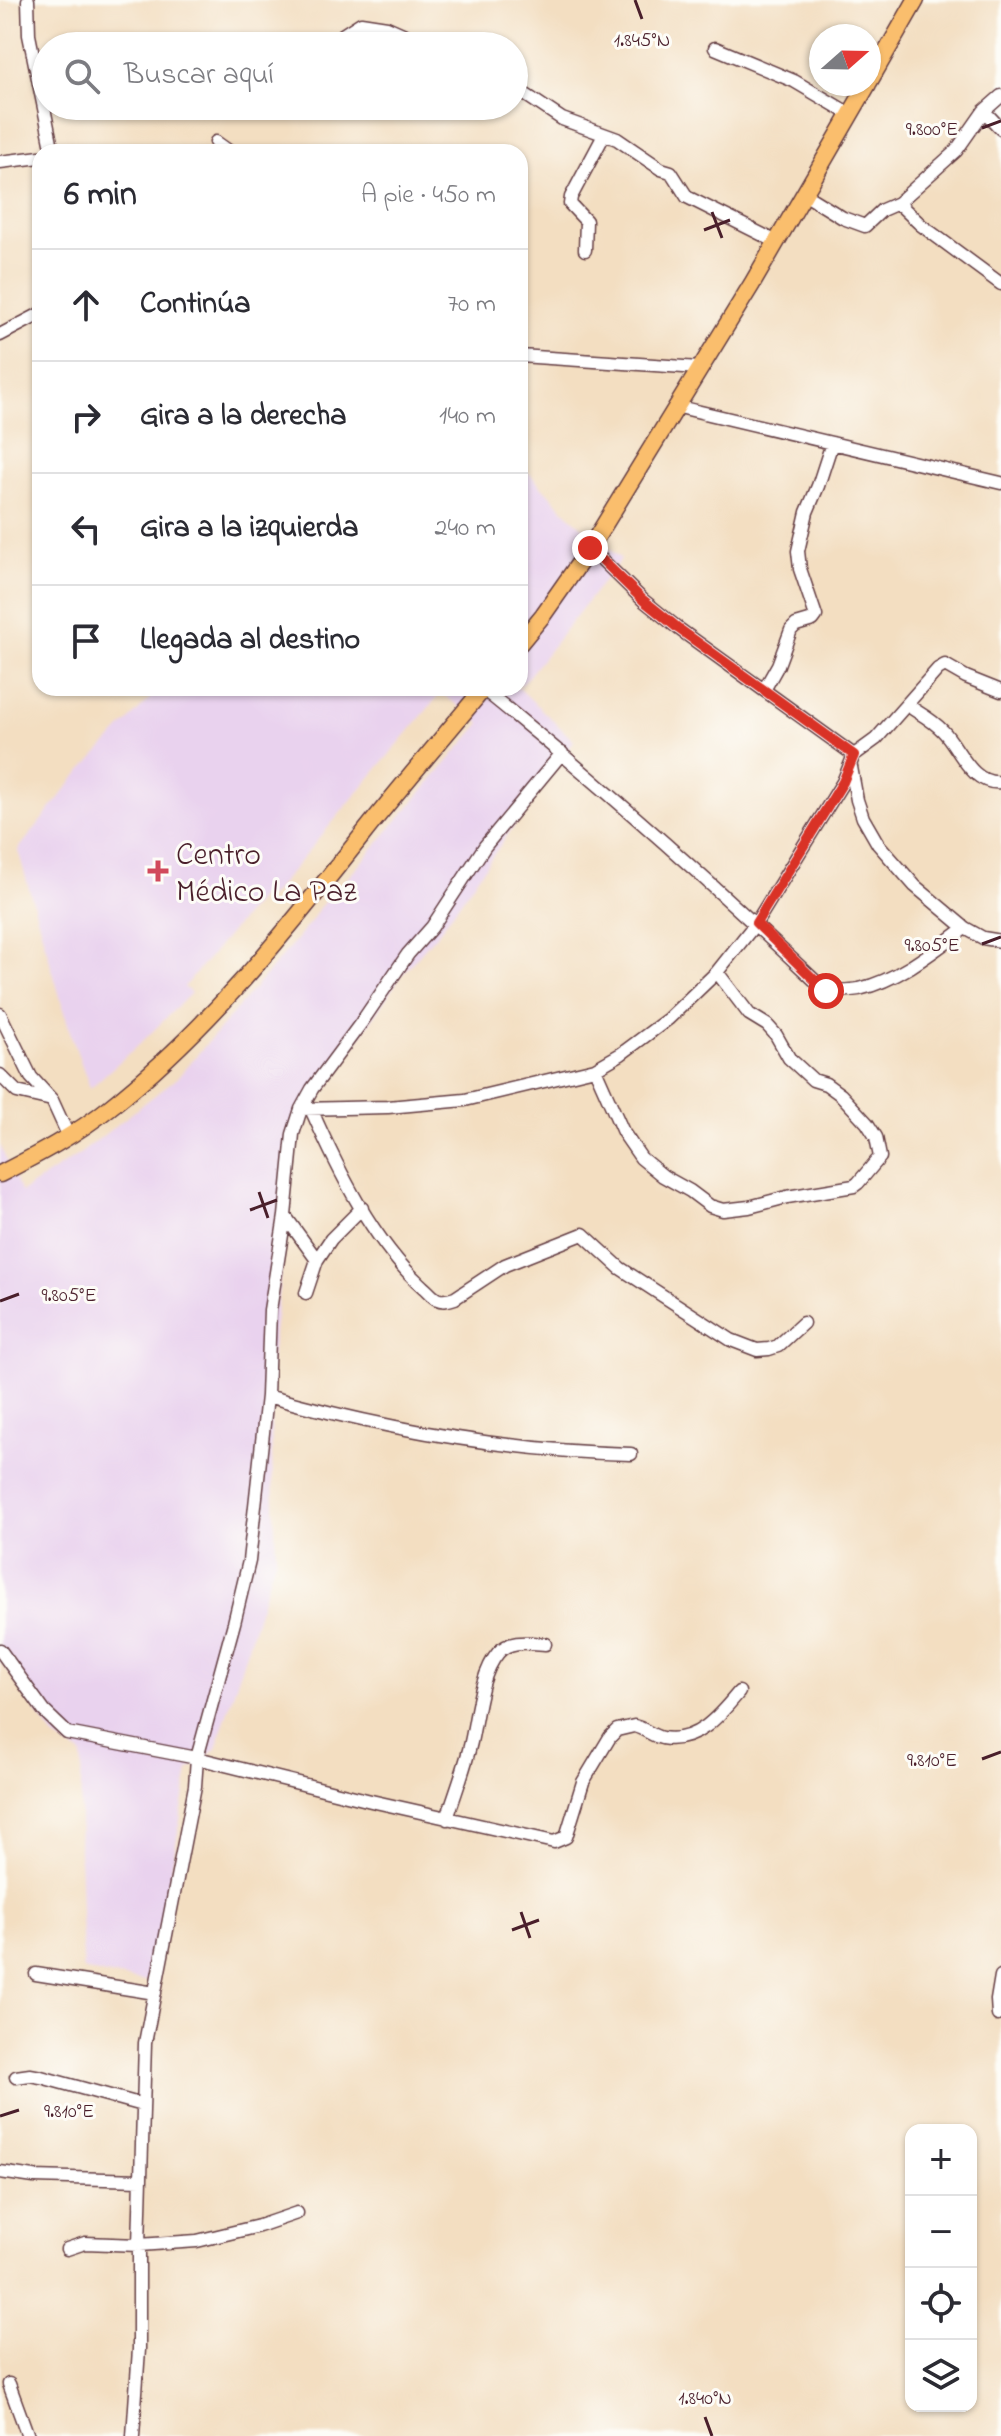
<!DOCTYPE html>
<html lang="es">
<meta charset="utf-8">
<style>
:root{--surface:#fff;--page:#f7f7f7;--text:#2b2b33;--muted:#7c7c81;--line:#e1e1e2}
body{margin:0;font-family:"Indie Flower",sans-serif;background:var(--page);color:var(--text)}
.controls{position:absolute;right:24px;bottom:24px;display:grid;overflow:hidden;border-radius:16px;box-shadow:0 2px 6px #0004}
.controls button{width:72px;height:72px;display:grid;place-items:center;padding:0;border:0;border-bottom:2px solid var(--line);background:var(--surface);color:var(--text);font:40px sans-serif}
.compass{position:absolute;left:809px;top:24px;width:72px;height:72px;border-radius:50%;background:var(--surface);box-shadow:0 2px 6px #0004;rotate:70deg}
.stop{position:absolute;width:24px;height:24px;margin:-18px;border:6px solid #d93025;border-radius:50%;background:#fff}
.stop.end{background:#d93025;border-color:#fff;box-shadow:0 2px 8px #0008}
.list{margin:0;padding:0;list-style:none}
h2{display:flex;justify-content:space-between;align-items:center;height:104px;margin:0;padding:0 32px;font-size:34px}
h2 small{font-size:26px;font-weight:400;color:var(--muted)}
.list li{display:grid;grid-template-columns:52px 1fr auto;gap:24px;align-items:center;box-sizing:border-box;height:112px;padding:0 32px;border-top:2px solid var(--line)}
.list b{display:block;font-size:30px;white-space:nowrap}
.list em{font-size:26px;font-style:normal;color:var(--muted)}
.icon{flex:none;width:44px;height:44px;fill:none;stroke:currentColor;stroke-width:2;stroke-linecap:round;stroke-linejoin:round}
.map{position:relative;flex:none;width:1001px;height:2436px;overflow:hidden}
.search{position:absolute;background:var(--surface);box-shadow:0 2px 6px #0004;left:32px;top:32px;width:496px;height:88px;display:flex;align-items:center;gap:20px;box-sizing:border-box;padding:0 28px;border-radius:44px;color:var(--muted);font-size:30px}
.panel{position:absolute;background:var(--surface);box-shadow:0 2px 6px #0004;left:32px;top:144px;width:496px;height:552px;border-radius:24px}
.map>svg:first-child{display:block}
.built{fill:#e9d2ee}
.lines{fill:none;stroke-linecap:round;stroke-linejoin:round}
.minor-casing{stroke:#633c42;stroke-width:15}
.major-casing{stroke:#633c42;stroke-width:19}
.minor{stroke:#fff;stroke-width:12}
.major{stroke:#fabe6d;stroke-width:16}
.route{stroke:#d93025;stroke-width:10}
.ticks{fill:none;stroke:#4a1f2b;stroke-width:3}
.poi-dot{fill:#d1495b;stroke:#fdfcf7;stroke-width:3}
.labels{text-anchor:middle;stroke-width:6;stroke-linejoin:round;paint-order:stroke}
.poi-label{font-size:32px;fill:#4a1f2b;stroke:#fdfcf7;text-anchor:start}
.ticks-label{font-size:20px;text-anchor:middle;fill:#4a1f2b;stroke:#fdfcf7;stroke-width:6;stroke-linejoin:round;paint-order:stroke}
</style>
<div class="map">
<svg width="1001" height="2436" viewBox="0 0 1001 2436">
<rect width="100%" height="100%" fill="#fdfcf7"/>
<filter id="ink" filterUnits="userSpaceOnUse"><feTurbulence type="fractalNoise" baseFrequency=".0125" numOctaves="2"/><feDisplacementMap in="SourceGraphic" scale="16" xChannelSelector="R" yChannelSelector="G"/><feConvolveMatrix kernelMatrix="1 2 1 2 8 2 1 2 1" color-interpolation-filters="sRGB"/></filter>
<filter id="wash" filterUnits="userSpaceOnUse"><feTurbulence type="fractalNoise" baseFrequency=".006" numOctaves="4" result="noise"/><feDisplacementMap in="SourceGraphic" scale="32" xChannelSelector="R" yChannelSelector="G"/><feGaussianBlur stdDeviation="1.8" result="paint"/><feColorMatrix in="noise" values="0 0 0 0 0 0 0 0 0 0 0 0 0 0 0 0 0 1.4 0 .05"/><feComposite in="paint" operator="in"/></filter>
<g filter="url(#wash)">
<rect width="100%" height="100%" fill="#f3dec1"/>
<!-- built -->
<path class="built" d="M522,466L572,518L621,559L520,687V467Z
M160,688H519L574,741L441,929L401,976L304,1122L295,1141L269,1378L276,1556L216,1749L189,1770L151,1983L83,1970L79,1850L82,1754L55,1738L0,1660V1145L21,1192L81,1153L178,1077L284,954L312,920L319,908L346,880L481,723L441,693L269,898L263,894L184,987L191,993L146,1038L90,1088L71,1035L18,850L74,779Z"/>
</g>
<g filter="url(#ink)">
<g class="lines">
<!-- minor casing -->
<g class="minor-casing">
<path id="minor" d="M28,0L29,35L53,152
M327,45L361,23L387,27L430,46
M715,48L794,81L850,114
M514,87L562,119L617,139L661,169L671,172L687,197L777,242
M984,111L1001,129
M216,142L230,152
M0,162L40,157
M804,194L843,218L865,226L882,210L898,203L956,151L984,111L1001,96
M898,203L921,225L1001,284
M585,250L586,221L570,204L571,197L604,135
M0,335L40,314
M520,356L699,368
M675,406L1001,483
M590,548L643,600L679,629L854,755
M483,689C602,785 715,886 826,991C837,990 849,991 859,989C898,980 933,952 965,928
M764,690L778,665L791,630L796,625L813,620L816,616L800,569L798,551L807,512L818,486L832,443
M907,705C919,713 933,720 943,731C959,747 971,786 1001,782
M562,753L485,846L432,927L408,954L361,1023L312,1089L301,1109L293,1134L285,1216L270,1310L267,1396L249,1561L234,1623L197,1758L371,1801L554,1842L566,1837L583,1782L610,1737L617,1730L634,1726C644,1728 652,1736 662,1738C697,1744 720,1715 739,1692
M851,767L857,800L863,818L878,844L915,886L965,928L983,938L1001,941
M0,1014L31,1077L52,1100L68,1135
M595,1069L623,1132L641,1158L663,1176L690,1191L710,1206L723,1210L749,1207L787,1197L854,1186L858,1183L880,1157L876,1137L867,1123L841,1095L826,1084L813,1080L789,1058L776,1035L767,1025L749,1014L717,972
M0,1075L17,1092L52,1100
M301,1109L388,1107L465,1100L595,1069L621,1054L668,1019L717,972L756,923L843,782L854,755L876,739L938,669L945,665L966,677L1001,691
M311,1109C338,1170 373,1242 423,1287C427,1290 432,1297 437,1299C443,1302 449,1300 455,1298L505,1265L583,1234L620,1268L731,1340L757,1350L769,1349L778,1346L803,1323
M285,1216L317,1260
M306,1293L317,1260L331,1239L362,1208
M267,1396C384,1429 509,1451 631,1454
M0,1650L44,1711L67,1733L197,1758L195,1786L145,2043L139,2245V2349L133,2436
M447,1819C455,1793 465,1768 471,1742C477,1716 480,1674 498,1653C509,1639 530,1643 545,1644
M36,1974L155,1993
M998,2015L997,2000L1001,1976
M16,2077L30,2075L41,2077L143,2105
M0,2172L34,2177L141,2180
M67,2249L85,2243L139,2245L197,2241L259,2226L297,2213
M9,2384L28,2436"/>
</g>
<!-- major casing -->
<g class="major-casing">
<path id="major" d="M869,82L916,0
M520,643L543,615L590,548L752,284L868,84
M0,1174C37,1155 77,1134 109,1108C207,1031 284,934 360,838C400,787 443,738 484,688"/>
</g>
<!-- minor -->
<use href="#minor" class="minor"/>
<!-- major -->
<use href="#major" class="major"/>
</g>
</g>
<g class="lines" filter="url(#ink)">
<!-- route -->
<path class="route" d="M590,548L643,600L679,629L854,755L843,782L756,923L826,991"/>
</g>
<!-- ticks -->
<path class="ticks" d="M635,0L642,19M982,128L1001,121M712,212L722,238M704,230L730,220M982,944L1001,937M259,1192L268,1218M250,1210L277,1200M0,1301L19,1294M982,1759L1001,1752M521,1912L530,1938M512,1930L539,1920M0,2116L19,2110M705,2417L712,2436"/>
<!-- markers -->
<path class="poi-dot" d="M154 859h8v8h8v8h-8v8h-8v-8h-8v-8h8z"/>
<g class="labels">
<!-- poi labels -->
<g class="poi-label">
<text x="176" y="864">Centro<tspan x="176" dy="37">Médico La Paz</tspan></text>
</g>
</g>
<g class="ticks-label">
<text x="642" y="46">1.845°N</text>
<text x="932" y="135">9.800°E</text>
<text x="932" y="951">9.805°E</text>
<text x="69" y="1301">9.805°E</text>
<text x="932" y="1766">9.810°E</text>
<text x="69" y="2117">9.810°E</text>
<text x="705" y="2404">1.840°N</text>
</g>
</svg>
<div class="controls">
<button>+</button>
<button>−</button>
<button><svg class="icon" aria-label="locate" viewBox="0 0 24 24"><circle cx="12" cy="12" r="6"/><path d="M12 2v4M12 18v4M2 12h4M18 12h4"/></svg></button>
<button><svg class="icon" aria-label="layers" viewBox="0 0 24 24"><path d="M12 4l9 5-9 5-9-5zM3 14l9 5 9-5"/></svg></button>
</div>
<svg class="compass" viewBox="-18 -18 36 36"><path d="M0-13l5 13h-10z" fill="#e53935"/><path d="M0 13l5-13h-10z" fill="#7c7c81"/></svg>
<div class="stop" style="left:826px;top:991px"></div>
<div class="stop end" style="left:590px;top:548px"></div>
<div class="search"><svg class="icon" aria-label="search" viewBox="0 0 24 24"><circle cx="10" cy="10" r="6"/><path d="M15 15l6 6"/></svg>Buscar aquí</div>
<section class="panel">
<h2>6 min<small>A pie · 450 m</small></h2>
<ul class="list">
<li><svg class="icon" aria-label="ahead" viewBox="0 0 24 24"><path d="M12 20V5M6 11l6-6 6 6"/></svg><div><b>Continúa</b></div><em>70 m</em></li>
<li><svg class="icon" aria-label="right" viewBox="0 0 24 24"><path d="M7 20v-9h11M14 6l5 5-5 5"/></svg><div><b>Gira a la derecha</b></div><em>140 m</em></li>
<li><svg class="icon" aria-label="left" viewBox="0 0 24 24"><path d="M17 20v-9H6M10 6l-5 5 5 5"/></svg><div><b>Gira a la izquierda</b></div><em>240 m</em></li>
<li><svg class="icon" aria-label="arrive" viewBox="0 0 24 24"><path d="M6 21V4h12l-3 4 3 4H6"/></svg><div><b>Llegada al destino</b></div></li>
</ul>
</section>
</div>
